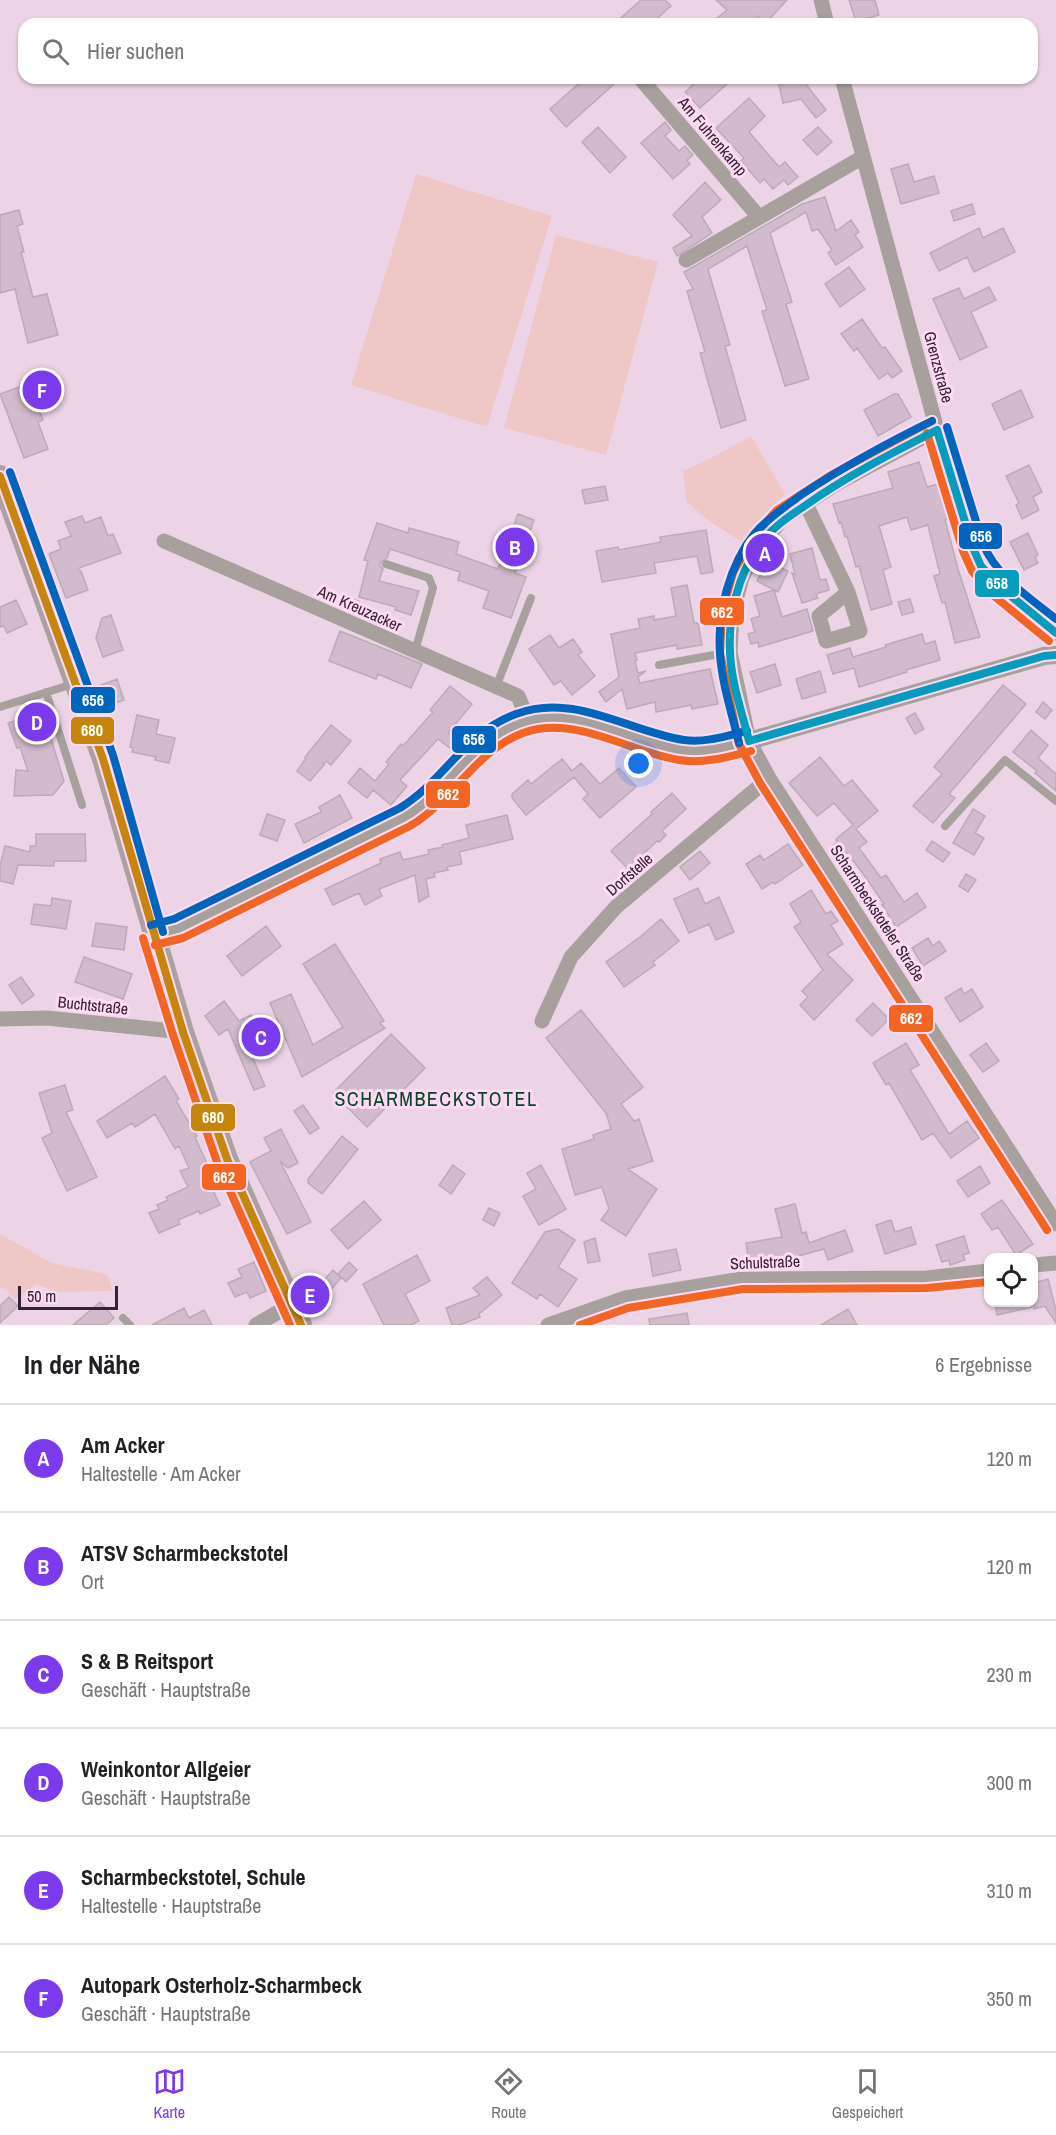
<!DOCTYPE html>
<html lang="de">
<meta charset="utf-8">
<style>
:root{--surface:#fff;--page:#f6f6f6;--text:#202124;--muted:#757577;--line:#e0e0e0;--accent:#7c3aed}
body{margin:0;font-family:"Archivo Narrow",sans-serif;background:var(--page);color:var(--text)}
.controls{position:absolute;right:18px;bottom:18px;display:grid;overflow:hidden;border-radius:12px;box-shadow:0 2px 4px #0004}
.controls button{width:54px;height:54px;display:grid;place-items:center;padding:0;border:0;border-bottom:2px solid var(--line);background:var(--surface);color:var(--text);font:30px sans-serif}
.scale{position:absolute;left:18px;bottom:15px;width:100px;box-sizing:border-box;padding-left:6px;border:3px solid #33222f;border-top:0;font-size:16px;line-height:21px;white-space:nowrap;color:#33222f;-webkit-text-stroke:4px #fedaf5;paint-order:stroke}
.you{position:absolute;left:639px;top:764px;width:21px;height:21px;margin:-15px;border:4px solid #fff;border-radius:50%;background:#1a73e8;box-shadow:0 0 0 9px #1a73e833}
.badge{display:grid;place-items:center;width:39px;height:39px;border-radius:50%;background:var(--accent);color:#fff;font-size:20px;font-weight:700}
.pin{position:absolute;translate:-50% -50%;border:3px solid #fff;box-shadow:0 2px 6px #0006}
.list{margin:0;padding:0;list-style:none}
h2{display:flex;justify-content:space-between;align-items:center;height:78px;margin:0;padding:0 24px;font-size:26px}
h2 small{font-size:20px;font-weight:400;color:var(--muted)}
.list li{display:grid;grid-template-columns:39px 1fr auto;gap:18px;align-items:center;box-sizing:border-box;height:108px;padding:0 24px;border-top:2px solid var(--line)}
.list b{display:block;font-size:22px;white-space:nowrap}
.list p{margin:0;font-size:20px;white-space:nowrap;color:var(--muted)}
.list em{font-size:20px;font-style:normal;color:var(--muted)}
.icon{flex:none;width:33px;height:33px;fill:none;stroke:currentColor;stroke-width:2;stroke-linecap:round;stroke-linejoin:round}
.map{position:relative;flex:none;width:1056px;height:1325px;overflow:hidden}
.search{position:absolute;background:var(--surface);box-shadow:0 2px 4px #0004;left:18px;right:18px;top:18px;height:66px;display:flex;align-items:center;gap:15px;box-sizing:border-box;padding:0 21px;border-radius:18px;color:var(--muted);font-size:22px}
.sheet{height:726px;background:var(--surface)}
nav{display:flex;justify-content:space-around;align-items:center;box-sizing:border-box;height:84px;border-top:2px solid var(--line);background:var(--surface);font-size:16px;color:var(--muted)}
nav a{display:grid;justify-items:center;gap:3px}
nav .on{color:var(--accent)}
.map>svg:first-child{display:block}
.green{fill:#f0c7c7}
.building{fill:#d1bbcc;stroke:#bdaab8;stroke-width:1.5}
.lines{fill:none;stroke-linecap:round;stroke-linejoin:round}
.service{stroke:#a8a09d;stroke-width:8}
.minor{stroke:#a8a09d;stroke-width:15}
.tertiary{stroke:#a8a09d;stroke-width:18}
.primary{stroke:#ada0a0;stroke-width:22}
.bus-1-casing{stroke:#fedaf5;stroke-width:12}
.bus-2-casing{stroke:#fedaf5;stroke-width:12}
.bus-3-casing{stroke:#fedaf5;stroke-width:12}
.bus-4-casing{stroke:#fedaf5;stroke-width:12}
.bus-1{stroke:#c6850c;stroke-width:8}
.bus-2{stroke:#f26522;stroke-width:8}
.bus-3{stroke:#0065bd;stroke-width:8}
.bus-4{stroke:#059cbe;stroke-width:8}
.labels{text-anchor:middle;stroke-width:6;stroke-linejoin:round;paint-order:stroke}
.street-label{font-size:16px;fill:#33222f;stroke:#fedaf5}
.quarter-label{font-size:20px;letter-spacing:1.5px;fill:#084526;stroke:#fedaf5}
.line-badge{stroke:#fedaf5;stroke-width:2}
.badge-label{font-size:16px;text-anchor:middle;font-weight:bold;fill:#fff}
</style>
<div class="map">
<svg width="1056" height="1325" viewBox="0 0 1056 1325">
<rect width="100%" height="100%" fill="#ecd4e6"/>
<!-- green -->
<path class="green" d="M416,174L552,216L487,427L351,385Z
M556,235L658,262L606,455L504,428Z
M751,436L785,494L739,540L712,523L687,502L683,471L715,456Z
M0,1234L52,1263L107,1274L113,1291L59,1292L36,1284L15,1300L6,1289L0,1288Z"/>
<!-- building -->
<path class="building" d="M641,0H665L671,6L651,24H614Z
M716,0H787L766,23L757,16L750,24H710L727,10Z
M849,0H875L879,15L856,22Z
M585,78H621L566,127L550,109Z
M700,78H734L700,108L685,92Z
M790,78H801L826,110L816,118L801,99L783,103L778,81Z
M749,98L765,116L749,132L779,167L785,162L798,177L788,185L784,180L773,189L764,179L760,183L741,161L744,158L716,128Z
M665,122L671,130L665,136L679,151L685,146L693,155L687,160L690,164L673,179L641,143Z
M598,127L626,157L610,173L582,142Z
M818,127L832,142L817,155L803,140Z
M908,164L914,182L934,176L939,193L901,204L891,169Z
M705,182L721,200L702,217L712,233L677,256L673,248L692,236L673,215Z
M825,197L836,231L851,220L859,232L855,235L863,247L836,265L828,253L832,250L818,229L812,231L806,212L770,233L792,302L786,304L809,379L785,386L762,311L767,310L747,246L708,269L730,345L725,346L746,420L721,428L700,353L705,352L687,291L693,289L684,272L802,204Z
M972,204L975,214L954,221L951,211Z
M19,210L23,224L17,226L24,252H21L33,297L47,294L58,335L28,343L15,289L0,293V215Z
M979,228L983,238L1003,228L1015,252L974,272L967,257L939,271L930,253Z
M849,267L865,289L840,307L825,284Z
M989,287L996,300L971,312L987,347L960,360L933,299L959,288L964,299Z
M862,319L882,348L885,347L902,371L892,378L888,373L879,379L857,348L854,351L841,334Z
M36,381L43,401L37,404L43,420L38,422L48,449L24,458L0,394Z
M1021,390L1033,417L1004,430L992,404Z
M894,394H898L911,417L878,436L864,410Z
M919,462L927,487L938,484L948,519L945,520L958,569L980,637L955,643L945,602L942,603L934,576L940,574L928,525L911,530L907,517L879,526L891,567L883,570L892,604L871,610L859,566L856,567L847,536L845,537L841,522L839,523L833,504L893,488L888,472Z
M1029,465L1042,492L1033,497L1039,510L1022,519L1016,505L1019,503L1006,476Z
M605,486L608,500L585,504L582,490Z
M518,514L534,520L515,573L526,577L511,618L483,608L489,591L458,580L460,572L390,549L387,558L381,562L380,566L383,569L379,581L419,591L411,615L395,610L396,607L359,597L368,561L364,560L377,523L408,533L409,528L459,542L456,554L498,569Z
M82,516L85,523L101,517L108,536L113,534L121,553L79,568L78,570L81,571L88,590L66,598L49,554L61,549L58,541L71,536L65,522Z
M706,530L713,572L701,574L697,556L654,563L656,573L602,582L596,551L618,547L619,550L661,542L660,537Z
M1028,533L1038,555L1035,557L1038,563L1024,570L1010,542Z
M812,548L820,580L826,579L829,590L816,594L818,598L802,603L792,573L795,575L790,554Z
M767,561L788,571L778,592L757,581Z
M687,585L694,623H698L702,645L677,649V645L635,653L637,660L635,661L638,673L646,671L638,677L640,683L710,669L718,704L692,709L691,705L656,712L655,702L627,709L622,689L606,702L599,692L619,677L611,634L640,628L638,619L654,616V620L676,616L671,588Z
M774,590L782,617L807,609L813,631L759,647L758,642L751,644L748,634L755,632L751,619L760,616L754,596Z
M347,598L359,601L355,613L343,609Z
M910,599L914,612L902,615L898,602Z
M16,600L27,624L7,633L4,626L0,627V607Z
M111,615L123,650L103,657L96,638L102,618Z
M340,631L422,664L411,688L378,674L376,679L329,661Z
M922,634L925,644L935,641L940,660L906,670L907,672L859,687L854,668L833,674L827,655L850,648L853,657L886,647L885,645Z
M550,635L559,648L573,639L582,652L578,655L595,676L572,695L561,681L554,685L529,649Z
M775,664L781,685L757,693L750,672Z
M820,671L826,692L802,699L796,679Z
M117,679L124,700L108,706L101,685Z
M1003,685L1026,704L949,794L955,798L933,823L913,806L942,774L934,767Z
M450,686L472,704L448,733L458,740L451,749L438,739L400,780L407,786L391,805L373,790L367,798L348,783L360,768L375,781L389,764L386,762L401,744L403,746L433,712L430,710Z
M1043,702L1052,710L1045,719L1036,712Z
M43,712L64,781L53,795L14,796L16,770L28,771L20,747L17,748L8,723Z
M915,713L924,729L915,734L906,718Z
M137,715L159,720L156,734L175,738L169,763L155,760L156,757L132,752L133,748L130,747Z
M331,725L351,741L331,765L326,761L324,764L322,762L324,765L310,781L297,771L306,758L305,757Z
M1031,730L1048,745L1038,758L1056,774V791L1035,773L1037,771L1013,752Z
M820,757L844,786L852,780L878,811L856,829L867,842L859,848L881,878L886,875L904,902L917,893L926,907L896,927L882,905L884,904L862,872L847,853L842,858L832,846L837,842L836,839L853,825L834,803L817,816L789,783Z
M562,759L572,771L581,763L600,784L619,768L636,787L600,818L583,799L588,794L574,777L526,815L512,798V794L528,780L531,784Z
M672,793L686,809L662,831L666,835L659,842L657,841L628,869L611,851L652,814L651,812Z
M340,795L352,818L304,843L295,824L321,812L319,807Z
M973,809L985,816L975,833L984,838L974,855L953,843Z
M267,814L285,820L277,841L260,835Z
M507,815L513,839L459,852L462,864L447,867L448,870L434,873L435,877L426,879L429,896L419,902L415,875L379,889L382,896L365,905L359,893L333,905L325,889L381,863L380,859L400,852L403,860L429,854L428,850L443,847L442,845L469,838L466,825Z
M36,834H85L86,861H54V866L18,865L13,884L0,881V866L5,846L30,852V846H36Z
M932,841L950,853L943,862L926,850Z
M788,844L803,865L775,884L773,882L762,889L746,864L760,855L764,860Z
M700,851L710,863L690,880L680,867Z
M966,874L976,880L968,892L959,886Z
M698,888L705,904L719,897L734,932L716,940L709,924L689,933L674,899Z
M811,890L826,914L831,911L838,921L831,925L843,944L827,954L853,980L814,1020L800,1005L808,997L802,991L823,970L794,927L801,922L790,904Z
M52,898L71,901L66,929L31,924L34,904L51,906Z
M661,919L679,941L653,962L655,965L624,987L606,962L640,937Z
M96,923L127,927L124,950L92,946Z
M266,926L281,946L242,976L227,956Z
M928,938L933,946L939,941L946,951L923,966L912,948Z
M335,944L384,1021L380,1023L385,1028L302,1077L270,1003L291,994L313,1045L343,1027L303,964Z
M84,957L132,974L123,999L75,982Z
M21,977L34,995L22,1004L9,985Z
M961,988L964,994L972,989L983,1007L960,1022L945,998Z
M224,1001L239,1021L251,1015L260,1032L245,1040L265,1086L254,1090L228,1029L219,1035L205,1016Z
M873,1003L889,1019L872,1036L856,1020Z
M581,1010L643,1087L621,1104L634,1121L639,1119L653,1161L628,1169L657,1189L626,1236L601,1220L609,1209L602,1187L575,1195L562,1149L594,1139L593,1135L611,1129L606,1113L546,1038Z
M391,1034L425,1068L367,1127L333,1093Z
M906,1043L919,1065L910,1070L949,1134L967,1121L979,1138L951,1158L933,1133L922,1140L889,1083L886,1085L873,1063Z
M986,1043L999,1061L983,1072L970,1055Z
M165,1076L179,1099L176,1101L197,1136L195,1137L217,1186L212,1188L220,1205L200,1214L199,1211L178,1220L180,1224L159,1233L149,1213L159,1209L157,1205L168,1200L166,1197L188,1187L180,1171L189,1168L179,1146L175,1149L155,1114L135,1127L132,1123L107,1138L97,1121Z
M65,1085L73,1110L66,1112L97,1177L67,1191L42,1138L52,1133L39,1093Z
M303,1105L319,1128L310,1134L294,1111Z
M281,1129L298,1163L288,1168L280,1161L311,1222L287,1234L250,1162L271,1151L264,1138Z
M342,1136L358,1149L322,1194L308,1183V1179Z
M453,1165L465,1174L451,1194L439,1185Z
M541,1165L566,1209L539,1225L523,1196L536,1189L527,1173Z
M980,1166L990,1183L968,1197L957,1181Z
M1002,1200L1033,1244L1016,1255L998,1227L992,1230L981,1214Z
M364,1201L381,1220L348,1249L331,1230Z
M795,1204L802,1233L806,1232L809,1243L845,1230L853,1251L828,1260L824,1249L787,1259V1256L749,1263L746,1243L782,1237L775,1209Z
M489,1208L500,1213L494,1226L483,1220Z
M891,1220L895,1232L911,1227L916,1244L885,1254L876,1225Z
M558,1229L575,1240L558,1267L577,1279L558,1307L540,1294L537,1299L512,1283L545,1232Z
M964,1236L969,1253L963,1255L965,1260L950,1265L949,1260L942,1262L936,1245Z
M595,1238L600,1261L588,1263L584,1242Z
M676,1249L681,1270L653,1276L649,1254Z
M417,1255L430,1281L405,1294L419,1321L411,1325H384L363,1284Z
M254,1262L266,1291L250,1298L247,1292L235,1297L228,1283L242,1277L238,1269Z
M349,1262L357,1270L346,1282L338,1274Z
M333,1270L341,1278L325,1296L317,1288Z
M487,1277L502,1295L479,1314L480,1317L459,1325H452L446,1308L480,1295L473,1288Z
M1048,1279L1056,1310V1323L1045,1306L1034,1309V1283Z
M9,1297L18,1306L0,1323V1306Z
M100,1302L114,1318L106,1325H73Z
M995,1302H1031L1032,1307L997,1315Z
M184,1308L189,1318L204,1310L212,1325H152Z
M848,1309L857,1325H821Z
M687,1313L689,1325H650L649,1319Z"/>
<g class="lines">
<!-- service -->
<path class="service" d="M386,564L429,578L433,588L415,651
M659,665L730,652
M496,687L531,598
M46,692L82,805
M0,707L73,684
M945,826L1005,760L1056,801
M123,1318L130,1325"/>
<!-- minor -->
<path class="minor" d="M821,0L827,24
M640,78L759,217
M842,78L937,430L973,548L981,566L1001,588L1056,633
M686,260L863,157
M937,430L836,484L784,518L759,545L752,557L742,578L732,614L730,652L749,741L769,778L1056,1224
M806,504L848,592L860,631L826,641L819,616L848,592
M164,541L518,696L528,720
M0,1019L47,1018L183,1032
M542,1021L571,957L616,907L769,778
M1034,1265L1056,1263
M256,1325L292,1304
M548,1325L625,1298L742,1279L927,1278L988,1271"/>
<!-- tertiary -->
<path class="tertiary" d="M153,935L178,929L399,820C407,816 415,811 422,805C448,784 466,754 494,736C566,691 613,740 682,750C705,753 728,746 749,741L1044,656L1056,655"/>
<!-- primary -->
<path class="primary" d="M0,476L103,759L183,1032L227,1159L301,1325"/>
<!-- bus-1 casing -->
<g class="bus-1-casing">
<path id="bus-1" d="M0,476L103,759L183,1032L227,1159L301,1325"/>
</g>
<!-- bus-2 casing -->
<g class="bus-2-casing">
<path id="bus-2" d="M932,421L831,475L777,510L751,539L733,573L722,612L720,653L739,744L760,783L1047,1230
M927,433L963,551L972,571L994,596L1049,641
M143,938L173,1035L217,1162L290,1325
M155,945L183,938L410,826C453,801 475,751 523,733C575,714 628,752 679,760C703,764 728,757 751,751
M580,1325L628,1308L743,1289L927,1288L988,1282"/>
</g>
<!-- bus-3 casing -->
<g class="bus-3-casing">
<path id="bus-3" d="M947,427L983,544C997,577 1029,597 1056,619
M10,472L113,755L163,932
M739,743C732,714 722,684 720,654C717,613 729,565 755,533C768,518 785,507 801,495C843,467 887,443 932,421
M151,925L174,919L400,808C444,781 464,733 516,714C574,692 627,731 684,740C705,743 726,736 747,731"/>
</g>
<!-- bus-4 casing -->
<g class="bus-4-casing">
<path id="bus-4" d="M937,430L973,548L981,566L1001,588L1056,633
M749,741C742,712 731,682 730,652C728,616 738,576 758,547C770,529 788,517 806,505C847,476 892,453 937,430
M749,741L1044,656L1056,655"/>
</g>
<!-- bus-1 -->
<use href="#bus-1" class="bus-1"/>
<!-- bus-2 -->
<use href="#bus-2" class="bus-2"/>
<!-- bus-3 -->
<use href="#bus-3" class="bus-3"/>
<!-- bus-4 -->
<use href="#bus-4" class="bus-4"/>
</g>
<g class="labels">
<!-- street labels -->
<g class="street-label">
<text transform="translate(713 136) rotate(50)" y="6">Am Fuhrenkamp</text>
<text transform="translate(939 367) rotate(75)" y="6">Grenzstraße</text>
<text transform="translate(360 608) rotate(24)" y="6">Am Kreuzacker</text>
<text transform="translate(629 874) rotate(-41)" y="6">Dorfstelle</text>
<text transform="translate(878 913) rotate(57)" y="6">Scharmbeckstoteler Straße</text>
<text transform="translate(93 1005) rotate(6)" y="6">Buchtstraße</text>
<text transform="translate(765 1262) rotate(-2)" y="6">Schulstraße</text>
</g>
<!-- quarter labels -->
<g class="quarter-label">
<text x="436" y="1106">SCHARMBECKSTOTEL</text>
</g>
</g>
<g class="line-badge">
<rect x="958" y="522" width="45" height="28" rx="6" fill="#0065bd"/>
<rect x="974" y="569" width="46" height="29" rx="6" fill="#059cbe"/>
<rect x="699" y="597" width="46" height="29" rx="6" fill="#f26522"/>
<rect x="70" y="686" width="46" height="28" rx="6" fill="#0065bd"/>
<rect x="70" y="716" width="45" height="29" rx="6" fill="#c6850c"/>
<rect x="451" y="725" width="46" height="29" rx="6" fill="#0065bd"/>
<rect x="425" y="780" width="46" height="29" rx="6" fill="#f26522"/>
<rect x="888" y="1004" width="46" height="29" rx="6" fill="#f26522"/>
<rect x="190" y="1103" width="46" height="29" rx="6" fill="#c6850c"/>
<rect x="201" y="1163" width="46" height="28" rx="6" fill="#f26522"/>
</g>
<g class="badge-label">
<text x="981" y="542">656</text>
<text x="997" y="589">658</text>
<text x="722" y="618">662</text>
<text x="93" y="706">656</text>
<text x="92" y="736">680</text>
<text x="474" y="745">656</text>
<text x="448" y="800">662</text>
<text x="911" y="1024">662</text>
<text x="213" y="1123">680</text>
<text x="224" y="1183">662</text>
</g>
</svg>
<div class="controls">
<button><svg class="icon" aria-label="locate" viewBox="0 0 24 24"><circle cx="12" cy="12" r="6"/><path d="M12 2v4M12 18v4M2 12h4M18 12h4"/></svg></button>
</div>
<div class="scale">50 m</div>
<div class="you"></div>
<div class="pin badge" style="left:765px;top:553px">A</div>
<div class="pin badge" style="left:515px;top:547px">B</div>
<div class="pin badge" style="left:261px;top:1037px">C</div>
<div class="pin badge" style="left:37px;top:722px">D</div>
<div class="pin badge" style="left:310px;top:1295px">E</div>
<div class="pin badge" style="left:42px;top:390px">F</div>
<div class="search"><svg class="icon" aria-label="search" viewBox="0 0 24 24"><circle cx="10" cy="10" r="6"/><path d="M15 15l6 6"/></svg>Hier suchen</div>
</div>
<section class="sheet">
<h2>In der Nähe<small>6 Ergebnisse</small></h2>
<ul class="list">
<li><span class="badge">A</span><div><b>Am Acker</b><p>Haltestelle · Am Acker</p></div><em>120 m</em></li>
<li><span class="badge">B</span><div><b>ATSV Scharmbeckstotel</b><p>Ort</p></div><em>120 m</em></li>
<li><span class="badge">C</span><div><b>S &amp; B Reitsport</b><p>Geschäft · Hauptstraße</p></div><em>230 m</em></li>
<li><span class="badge">D</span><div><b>Weinkontor Allgeier</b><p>Geschäft · Hauptstraße</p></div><em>300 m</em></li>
<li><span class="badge">E</span><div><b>Scharmbeckstotel, Schule</b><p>Haltestelle · Hauptstraße</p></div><em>310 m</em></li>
<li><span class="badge">F</span><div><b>Autopark Osterholz-Scharmbeck</b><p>Geschäft · Hauptstraße</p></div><em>350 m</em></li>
</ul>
</section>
<nav>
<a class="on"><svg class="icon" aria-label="map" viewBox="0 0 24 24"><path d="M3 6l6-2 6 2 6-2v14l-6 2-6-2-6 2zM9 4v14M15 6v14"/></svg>Karte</a>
<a><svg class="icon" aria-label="directions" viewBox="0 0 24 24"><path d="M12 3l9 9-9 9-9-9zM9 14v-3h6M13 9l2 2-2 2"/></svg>Route</a>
<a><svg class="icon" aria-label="saved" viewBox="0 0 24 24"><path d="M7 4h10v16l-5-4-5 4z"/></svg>Gespeichert</a>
</nav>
